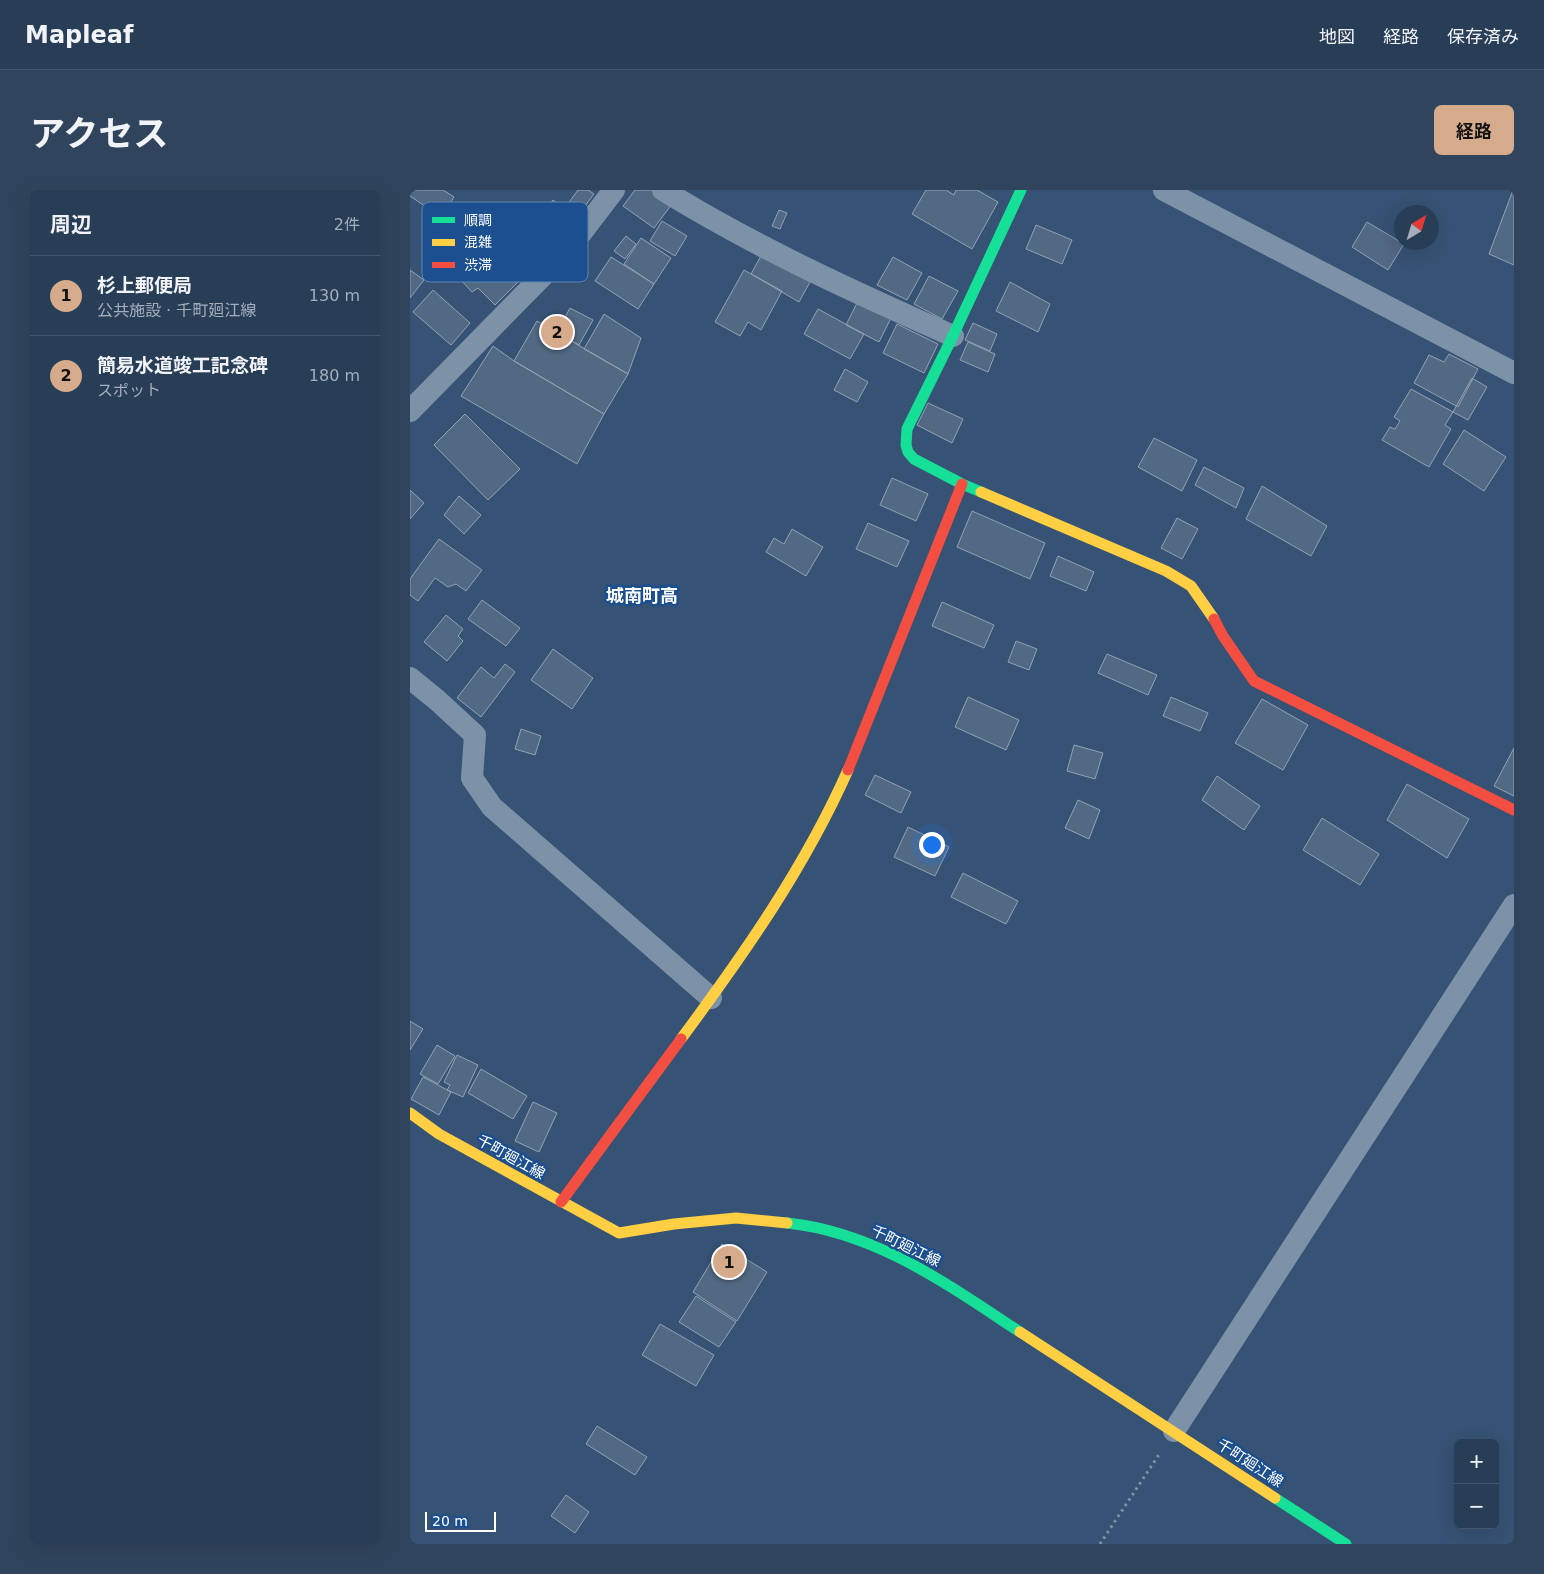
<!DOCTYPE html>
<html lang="ja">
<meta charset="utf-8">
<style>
:root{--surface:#283e57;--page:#30455d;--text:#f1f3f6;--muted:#a5aeba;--line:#44576d;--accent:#d6ab8b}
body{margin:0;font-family:"DejaVu Sans","Noto Sans JP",sans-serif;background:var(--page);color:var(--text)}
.controls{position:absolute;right:15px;bottom:15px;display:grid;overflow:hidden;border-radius:8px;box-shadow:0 5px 20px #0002}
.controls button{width:45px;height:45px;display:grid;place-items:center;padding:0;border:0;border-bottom:1px solid var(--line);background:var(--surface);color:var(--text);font:25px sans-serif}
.compass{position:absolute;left:984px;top:15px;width:45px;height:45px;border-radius:50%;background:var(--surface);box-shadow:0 5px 20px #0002;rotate:38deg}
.scale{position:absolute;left:15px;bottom:12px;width:71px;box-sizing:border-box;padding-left:5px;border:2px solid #fff;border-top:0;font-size:14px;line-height:18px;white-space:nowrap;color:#fff;-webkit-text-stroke:4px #1b4f8f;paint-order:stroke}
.you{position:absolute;left:521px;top:654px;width:18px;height:18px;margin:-12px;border:4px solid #fff;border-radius:50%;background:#1a73e8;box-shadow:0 0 0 8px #1a73e833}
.badge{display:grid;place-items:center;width:32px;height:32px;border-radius:50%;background:var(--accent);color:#111;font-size:16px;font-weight:700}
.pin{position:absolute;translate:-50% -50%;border:2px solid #fff;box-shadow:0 1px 5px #0006}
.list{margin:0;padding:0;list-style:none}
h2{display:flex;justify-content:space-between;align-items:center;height:65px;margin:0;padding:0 20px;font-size:21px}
h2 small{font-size:16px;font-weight:400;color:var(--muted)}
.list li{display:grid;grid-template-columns:32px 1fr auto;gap:15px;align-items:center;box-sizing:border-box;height:80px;padding:0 20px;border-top:1px solid var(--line)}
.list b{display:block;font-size:19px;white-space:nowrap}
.list p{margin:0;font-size:16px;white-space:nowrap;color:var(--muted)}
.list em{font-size:16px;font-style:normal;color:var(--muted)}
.map{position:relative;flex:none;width:1104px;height:1354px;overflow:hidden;border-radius:8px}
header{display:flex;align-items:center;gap:30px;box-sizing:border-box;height:70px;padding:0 25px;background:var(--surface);border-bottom:1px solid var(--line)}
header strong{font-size:24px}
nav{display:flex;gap:28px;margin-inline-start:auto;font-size:18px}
.intro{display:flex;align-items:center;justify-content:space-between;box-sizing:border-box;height:120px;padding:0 30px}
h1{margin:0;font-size:35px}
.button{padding:12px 22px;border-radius:8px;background:var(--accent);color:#111;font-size:18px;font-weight:700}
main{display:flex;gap:30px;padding:0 30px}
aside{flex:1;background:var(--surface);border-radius:8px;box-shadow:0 5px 20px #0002}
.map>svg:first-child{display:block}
.building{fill:#526984;stroke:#92a2b6}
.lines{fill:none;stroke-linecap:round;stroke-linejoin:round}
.path{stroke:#7d92a8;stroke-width:3;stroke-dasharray:2.5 4;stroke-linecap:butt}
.street{stroke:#7d92a8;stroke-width:22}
.fast{stroke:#16e098;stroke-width:11}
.slow{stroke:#ffcf43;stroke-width:11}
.jam{stroke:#f24e42;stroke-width:11}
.labels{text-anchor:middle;stroke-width:5;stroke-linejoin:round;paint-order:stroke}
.street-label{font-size:15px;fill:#fff;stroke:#1b4f8f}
.quarter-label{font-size:18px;font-weight:bold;fill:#fff;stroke:#1b4f8f}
.key{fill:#1b4f8f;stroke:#5f84b1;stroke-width:1}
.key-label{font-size:14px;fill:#fff}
</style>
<header>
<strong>Mapleaf</strong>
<nav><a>地図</a><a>経路</a><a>保存済み</a></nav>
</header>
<div class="intro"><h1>アクセス</h1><a class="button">経路</a></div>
<main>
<aside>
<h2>周辺<small>2件</small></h2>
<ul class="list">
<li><span class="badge">1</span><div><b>杉上郵便局</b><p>公共施設 · 千町廻江線</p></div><em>130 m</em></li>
<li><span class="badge">2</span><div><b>簡易水道竣工記念碑</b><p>スポット</p></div><em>180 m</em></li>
</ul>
</aside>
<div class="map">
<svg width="1104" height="1354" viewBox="0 0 1104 1354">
<rect width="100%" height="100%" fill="#365274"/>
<!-- building -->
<path class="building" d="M0,0H33L44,7L31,27L0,6Z
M168,0H178L184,4L169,24L157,15Z
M225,0H243L262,14L244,38L213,16Z
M516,0H536L544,5L546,0H567L588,12L562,59L502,24Z
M1103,0H1104V75L1079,64Z
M143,10L165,27L149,48L127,32Z
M369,20L377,23L370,39L362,36Z
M252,31L277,46L265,66L240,51Z
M957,32L994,54L978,80L942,57Z
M626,35L662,50L652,74L616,59Z
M216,46L226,54L215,69L204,61Z
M231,48L261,68L244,94L214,74Z
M84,56L102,75H110L115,85L85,115L68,98L62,102L49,88Z
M352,64L400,92L389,112L341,84Z
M201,67L244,94L228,119L185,91Z
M483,67L512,83L497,110L467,95Z
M0,80L14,90L0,108Z
M334,80L372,101L351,140L338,132L330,146L305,132Z
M519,86L548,101L532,129L504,114Z
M600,92L640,114L628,142L586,121Z
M23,100L60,133L41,155L3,122Z
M448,111L481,128L469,152L436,135Z
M160,118L183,130L169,155L147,142Z
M408,119L454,144L440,169L394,144Z
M194,124L231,148L218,184L174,159Z
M127,131L218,184L194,224L104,171Z
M563,133L587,144L580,161L555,150Z
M487,134L528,154L514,183L473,163Z
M558,152L585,164L578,182L550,170Z
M83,156L104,171L194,224L167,274L51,206Z
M1039,164L1068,179L1048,217L1004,193L1019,165L1034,172Z
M435,179L458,192L447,212L424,200Z
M1062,188L1077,197L1058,230L1043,222Z
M1001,199L1043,222L1035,235L1041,239L1019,277L972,250L980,237L985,239L990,231L984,227Z
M518,213L553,229L542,253L507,235Z
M55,224L110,279L78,310L24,255Z
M1054,240L1096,267L1074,301L1033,274Z
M744,248L787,270L772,301L728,277Z
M794,277L834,298L826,318L785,295Z
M482,288L518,304L506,331L470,315Z
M852,296L917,336L901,366L836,329Z
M0,300L14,313L0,329Z
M49,306L71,325L54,344L34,325Z
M562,321L635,353L620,389L547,357Z
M767,328L788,339L772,369L751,358Z
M458,333L499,351L487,377L446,359Z
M382,339L413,357L396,386L356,362L364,348L374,354Z
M29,349L72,380L56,401L46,394L38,397L25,388L8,411L0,405V389Z
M648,366L684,382L676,401L640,386Z
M72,410L110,438L96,456L58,429Z
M532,412L584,435L574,458L522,436Z
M36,425L53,439L48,446L53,451L37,471L14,452Z
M606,451L627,459L619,480L598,472Z
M143,459L183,488L162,519L121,490Z
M697,464L747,485L738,505L688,483Z
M95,474L105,482L71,527L47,508L71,477L84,488Z
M558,507L609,530L596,560L545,537Z
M761,507L798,523L790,541L753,526Z
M852,509L898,535L873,580L825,553Z
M111,539L131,546L125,565L105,559Z
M664,555L693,563L685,589L657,581Z
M1104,558V606L1084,596Z
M465,585L501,602L491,623L455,605Z
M807,586L850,616L834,640L792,610Z
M997,594L1059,629L1037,668L977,630Z
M668,610L690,620L679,649L655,638Z
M912,628L969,664L950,695L893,660Z
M498,637L539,657L525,686L484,667Z
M553,683L608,711L596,734L541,707Z
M0,831L13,839L0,860Z
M27,855L45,866L28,894L10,884Z
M47,865L68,875L53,907L37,900L40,895L34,892Z
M71,879L117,906L103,929L58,903Z
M13,887L41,902L29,925L1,909Z
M123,912L147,923L129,962L105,951Z
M312,1054L357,1082L327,1131L283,1102Z
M286,1106L326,1132L309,1157L269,1132Z
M250,1134L304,1165L286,1196L232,1165Z
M187,1236L237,1267L225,1285L176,1254Z
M156,1305L179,1322L165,1343L141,1326Z"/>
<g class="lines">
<!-- path -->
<path class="path" d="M690,1354L750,1263"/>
<!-- street -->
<path class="street" d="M253,0C345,57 444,102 543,146
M754,0L1104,183
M0,221L158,60L204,0
M0,488L27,510L65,545L62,588L82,617L301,808
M764,1241L1104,715"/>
<!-- fast -->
<path class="fast" d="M571,302L552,294L504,269L498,262L496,255L497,239L539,154L611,0
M377,1033C466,1042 538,1095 610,1142
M865,1308L936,1354"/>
<!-- slow -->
<path class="slow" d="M571,302L756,381L781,396L804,429
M271,849C334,764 395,677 438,580
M0,923L29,944L209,1043L264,1034L326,1028L377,1033
M610,1142L865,1308"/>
<!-- jam -->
<path class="jam" d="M804,429L813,446L844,491L1104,620
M438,580L552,294
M151,1012L271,849"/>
</g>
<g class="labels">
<!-- street labels -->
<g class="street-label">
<text transform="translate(101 967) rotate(29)" y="5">千町廻江線</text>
<text transform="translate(496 1056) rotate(26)" y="5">千町廻江線</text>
<text transform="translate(840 1273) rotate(33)" y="5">千町廻江線</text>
</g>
<!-- quarter labels -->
<g class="quarter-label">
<text x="232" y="412">城南町高</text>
</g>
</g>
<!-- legend -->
<rect x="12" y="12" width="166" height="80" rx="8" class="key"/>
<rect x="22" y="27" width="23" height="6" fill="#16e098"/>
<rect x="22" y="49" width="23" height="7" fill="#ffcf43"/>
<rect x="22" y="72" width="23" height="6" fill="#f24e42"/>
<g class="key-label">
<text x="54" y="35">順調</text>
<text x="54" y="57">混雑</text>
<text x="54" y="80">渋滞</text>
</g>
</svg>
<div class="controls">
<button>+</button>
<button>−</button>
</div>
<svg class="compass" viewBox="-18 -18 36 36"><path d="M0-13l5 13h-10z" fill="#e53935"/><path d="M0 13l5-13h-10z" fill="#a5aeba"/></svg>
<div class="scale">20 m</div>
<div class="you"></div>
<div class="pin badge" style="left:319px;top:1072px">1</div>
<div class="pin badge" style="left:147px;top:142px">2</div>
</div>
</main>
